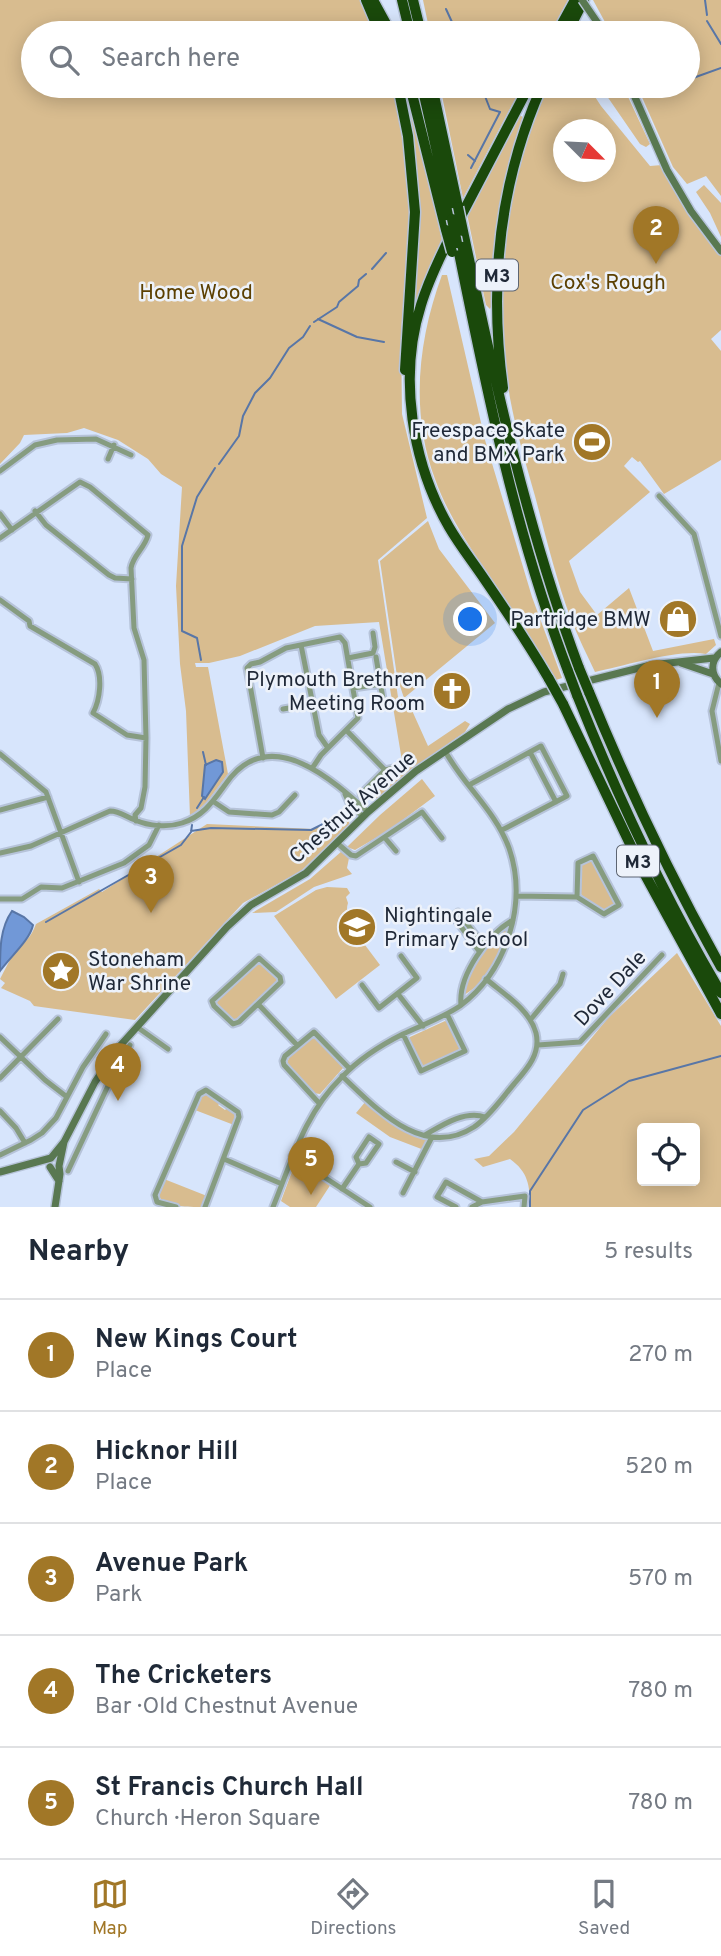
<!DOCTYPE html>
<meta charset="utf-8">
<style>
:root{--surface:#fff;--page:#f2f2f3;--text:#1f2937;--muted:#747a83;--line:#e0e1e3;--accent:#a17727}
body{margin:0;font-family:Overpass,sans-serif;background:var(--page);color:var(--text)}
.controls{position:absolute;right:21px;bottom:21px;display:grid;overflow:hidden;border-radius:7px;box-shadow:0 4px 18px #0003}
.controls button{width:63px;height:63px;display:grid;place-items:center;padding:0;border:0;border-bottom:2px solid var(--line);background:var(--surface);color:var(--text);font:35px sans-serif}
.compass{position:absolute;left:553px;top:119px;width:63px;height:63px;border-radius:50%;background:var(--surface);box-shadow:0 4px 18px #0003;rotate:114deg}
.you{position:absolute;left:471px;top:620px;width:24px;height:24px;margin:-18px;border:5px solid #fff;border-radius:50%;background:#1a73e8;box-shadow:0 0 0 10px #1a73e833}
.badge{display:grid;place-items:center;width:46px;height:46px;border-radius:50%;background:var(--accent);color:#fff;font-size:23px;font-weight:700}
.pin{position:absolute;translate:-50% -58px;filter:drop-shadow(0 2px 4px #0008)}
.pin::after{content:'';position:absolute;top:37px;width:24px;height:21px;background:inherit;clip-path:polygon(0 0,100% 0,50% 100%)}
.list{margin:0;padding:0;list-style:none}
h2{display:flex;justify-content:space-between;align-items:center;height:91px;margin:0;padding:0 28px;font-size:30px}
h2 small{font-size:23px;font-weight:400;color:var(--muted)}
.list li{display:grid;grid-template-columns:46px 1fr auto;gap:21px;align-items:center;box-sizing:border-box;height:112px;padding:0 28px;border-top:2px solid var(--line)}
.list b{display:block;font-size:26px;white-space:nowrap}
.list p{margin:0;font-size:23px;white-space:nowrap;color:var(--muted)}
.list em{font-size:23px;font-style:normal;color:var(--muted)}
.icon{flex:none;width:38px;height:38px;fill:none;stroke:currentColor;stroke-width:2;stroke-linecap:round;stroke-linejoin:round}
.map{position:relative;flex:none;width:721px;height:1207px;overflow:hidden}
.search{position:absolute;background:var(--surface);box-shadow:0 4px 18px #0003;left:21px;right:21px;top:21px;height:77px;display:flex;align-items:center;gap:18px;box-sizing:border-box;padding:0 24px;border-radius:38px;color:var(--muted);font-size:26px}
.sheet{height:651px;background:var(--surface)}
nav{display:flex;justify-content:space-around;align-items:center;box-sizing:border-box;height:98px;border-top:2px solid var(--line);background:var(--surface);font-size:19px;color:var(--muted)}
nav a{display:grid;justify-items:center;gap:4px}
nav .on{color:var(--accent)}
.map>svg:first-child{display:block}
.green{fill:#d8bc8f;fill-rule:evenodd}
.water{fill:#7198d7;stroke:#5876a7;stroke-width:2}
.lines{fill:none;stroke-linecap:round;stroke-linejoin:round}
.stream{stroke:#5876a7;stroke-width:2}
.street-casing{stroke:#b6c3d9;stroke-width:9}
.secondary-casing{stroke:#b6c3d9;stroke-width:10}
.highway-casing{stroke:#b6c3d9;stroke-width:13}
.street{stroke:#869c80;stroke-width:5}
.secondary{stroke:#597851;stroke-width:7}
.highway{stroke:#1a490b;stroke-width:10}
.secondary-bridge-casing{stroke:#b6c3d9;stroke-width:10;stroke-linecap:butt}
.highway-bridge-casing{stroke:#b6c3d9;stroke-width:13;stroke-linecap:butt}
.secondary-bridge{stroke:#597851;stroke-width:7}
.highway-bridge{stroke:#1a490b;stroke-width:10}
.labels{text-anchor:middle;stroke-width:5;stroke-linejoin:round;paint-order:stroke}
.shield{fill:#edf2fa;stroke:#5d6572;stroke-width:2}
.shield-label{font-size:19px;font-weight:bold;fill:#1f2837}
.park-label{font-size:21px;fill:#5c4002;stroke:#edf2fa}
.poi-label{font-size:21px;fill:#1f2837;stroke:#edf2fa;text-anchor:end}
.street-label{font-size:21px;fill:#1f2837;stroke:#edf2fa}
</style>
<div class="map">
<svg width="721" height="1207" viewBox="0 0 721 1207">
<rect width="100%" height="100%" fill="#d7e5fc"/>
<!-- green -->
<path class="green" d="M0,0H360L374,33H33V86H394L406,148L410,222L401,333L402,414L427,518L378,560L399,704L404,703L410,706L428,746L465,721L470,724L465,732L412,769L377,798L366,799L403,767L379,622L315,626L240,656L209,663H195L196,667H208L228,774L207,802L190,817L186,711L180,664L176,586L182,487L161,474L148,459L118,440L84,428L67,433L24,435L20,443L0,464Z
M423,0H568L550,33H430Z
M593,0H721V196L706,176L687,184L673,167L637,86H688V33H611Z
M402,86H407L442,240L411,322C422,240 421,167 402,86Z
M440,86H522L463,198Z
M548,86H588L601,106L650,166L662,165L700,228L721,255V330L711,339L721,351V460L664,494L640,461L638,462L632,457L624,466L650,492L569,561L580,592L597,615L629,588L653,651L714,639L716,645L706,654C677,649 625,666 595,672C587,655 578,637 571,619C556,579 546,537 535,496C526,464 516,431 510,398C493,292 503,184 548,86ZM564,130H606V172H564Z
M600,86H623L650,144L646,147L640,144Z
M519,115L523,117L500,211L495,250L492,305L490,309L486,305L467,214Z
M704,185L721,203V237L710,213L696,192Z
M442,275H447L485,440L532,597L562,678L556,680C540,654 525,628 508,603C481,563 451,524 435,479C410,412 418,340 442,275Z
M428,521L439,549L495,623L404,698L400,686L401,677L397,676L380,561Z
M422,779L435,796L388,831L355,850L347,847L380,815Z
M350,811L349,825L301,871L243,903L135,1020L34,1006L30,1001L1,988L5,983L0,979C5,970 9,960 15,952C24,942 31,938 36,924L99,889L102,892L207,824L314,829Z
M342,851L349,858L347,868L352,874L314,887L276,912L252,913L310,879Z
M594,859L617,904L605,912C575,893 578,897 581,863Z
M327,887L347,888L350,893L346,897L348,903C343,918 358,931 367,943L365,945L380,965L336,999L274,916L316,890Z
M504,929L507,932C499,955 486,983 464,995C465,971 485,945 504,929Z
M677,953L721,1026V1207H530C530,1185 528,1172 510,1159L483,1167L474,1159L489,1156L514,1132L608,1018ZM642,1128H695V1181H642Z
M260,961L277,977L278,981L238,1020H232L216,1004V1001L255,963Z
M445,1021L449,1023L460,1047L457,1052L425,1066L421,1064L409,1040L410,1037Z
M314,1035L342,1064L343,1068L320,1094L313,1093L287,1063L291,1053Z
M206,1094L221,1102L218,1105L225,1110L228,1107L235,1113L234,1125L195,1110L200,1098Z
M366,1101L396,1126L429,1141L424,1150L390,1137L356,1113Z
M300,1163L331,1184L316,1207H290L281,1201L294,1166Z
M164,1179L207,1196L202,1207C188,1207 169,1207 159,1197Z"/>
<!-- water -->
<path class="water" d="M216,760L222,762L223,772L205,799L202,796L205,765Z
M12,911L24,917L33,925C30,940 10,957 0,971C0,949 0,928 12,911Z"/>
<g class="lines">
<!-- stream -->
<path class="stream" d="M705,0L707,15
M446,9L457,33
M707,21L721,44
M693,78L721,68
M114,87L121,88L124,86
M468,155L475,161
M471,168L500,112L490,109L481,86
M372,269L386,253
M318,319L357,337L384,342
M314,322L337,307L339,302L358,286L359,280L366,274
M219,464L239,436L243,416L255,393L270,378L289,348L303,337L310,326
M201,660L197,638L182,631V546L197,497L215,468
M203,752L206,765
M197,808L204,797
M191,831L211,828L311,830L343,814
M46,922L181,845L191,832L192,825
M530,1207V1191L583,1110L629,1081L721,1056"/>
<!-- street casing -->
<g class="street-casing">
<path id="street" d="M108,459L114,445
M0,471L35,445L57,440L96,439L131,455
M659,496L694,534L721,636
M35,511L46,525L109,575L115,578L132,579
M0,514L12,530
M0,538L80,482L90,487L148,535C145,548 133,555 131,568L134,628L144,660L146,738L145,787L141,808L135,815L136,821
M0,600L29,621L30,626L95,664C103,676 100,700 93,713L127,735L146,738
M301,645L319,735L328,748
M376,657L384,705
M348,658L373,653L375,647L373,633
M719,683L712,711L721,761
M353,688L381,684
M283,709L313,704
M347,731L385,770
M530,752L556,802
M0,754L46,792L79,882
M263,758L247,668L251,664L260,662L286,648L340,637L345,643L358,718L321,755L313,767
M469,785L541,746L567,796L502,830
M345,794L349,803L363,817
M361,794L385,770L394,768
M214,802L229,812L272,815L279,812L295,795
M0,810L48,797
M385,838L396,851
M337,843L351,855L356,856L422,812L442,838
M0,853L31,846L110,811C120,811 126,817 135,820C149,826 167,828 182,823C207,815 216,796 231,777C274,726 335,782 368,812
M516,896L577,897L578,863L593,856L619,905L604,914L577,897
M0,899H22L41,887L62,888L124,863L149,845L159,825
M479,951L453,916L458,912L484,946
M259,958L280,977L281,982L239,1022L233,1024L214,1006L212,1001Z
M362,985L379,1008L417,978L401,956
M398,994L423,1026
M258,1004L297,1045
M461,1005C458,975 488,934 513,920
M531,1019L560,984L563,974
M137,1027L168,1049
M403,1034L421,1071L465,1051L447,1014
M0,1037L45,1080L67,1097
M538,1045L580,1042L662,955
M342,1076C377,1109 423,1160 474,1127C490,1116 502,1098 514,1084C527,1069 541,1054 536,1033C530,1010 504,994 486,979
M0,1078L58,1019
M319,1103L284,1065L283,1061L285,1056L314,1032L350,1069
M0,1111L16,1128L25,1143
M425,1135C442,1125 465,1110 485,1117
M369,1137L379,1144L366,1163L359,1164L356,1157Z
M0,1155L31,1140L42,1133L56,1118L83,1067L106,1034
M292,1156L370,1207
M224,1159L282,1184
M396,1162L415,1172
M68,1171L122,1056L130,1045
M342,1189L359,1164
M403,1193L432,1137
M176,1207L157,1202L155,1195L199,1094L206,1090L238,1112L239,1117L205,1207
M273,1207C292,1160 305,1113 342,1077C359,1059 381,1045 403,1034C422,1025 442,1018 460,1006C507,971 528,903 509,848C495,810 464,786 445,751
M456,1207L437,1197L446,1182L482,1202
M472,1207L482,1202L525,1196L524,1207"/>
</g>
<!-- secondary casing -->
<g class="secondary-casing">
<path id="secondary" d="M597,22L604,33
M630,86L667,170L691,211L721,251
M721,652C710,661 710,674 721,684
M681,663L713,674
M50,1167L59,1181
M0,1172L51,1158L64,1142L95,1082L118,1048L227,927L251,905L306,873L368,812L416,771L508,709L544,692L651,665L714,658
M55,1207L60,1174L59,1166L64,1142"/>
</g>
<!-- highway casing -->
<g class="highway-casing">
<path id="highway" d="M366,0L380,33
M373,0L391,33
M402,0L410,33
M413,0L421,33
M557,33L575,0
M567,33L584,0
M398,86L408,136L415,212L405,370
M410,86L446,230
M422,86L452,219
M432,86L458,207
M459,220L529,86
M463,231C494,378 526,526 579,668
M450,237C439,259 428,282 421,305C398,377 412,463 449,527C460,546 473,562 485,580C507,612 529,645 549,679
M457,243C486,388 515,532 568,671
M503,388C489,285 499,182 542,86
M589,692C628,787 671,878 721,967
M577,695C618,798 665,898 721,993
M563,704L643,871L721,1014"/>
</g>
<!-- street -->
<use href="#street" class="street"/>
<!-- secondary -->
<use href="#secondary" class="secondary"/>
<!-- highway -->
<use href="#highway" class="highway"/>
<!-- secondary-bridge casing -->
<g class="secondary-bridge-casing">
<path id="secondary-bridge" d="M582,0L597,22"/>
</g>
<!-- highway-bridge casing -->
<g class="highway-bridge-casing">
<path id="highway-bridge" d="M458,207L463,231
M452,219L457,243
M446,230L452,252
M579,668L589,692
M568,671L577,695
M549,679L563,704"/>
</g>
<!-- secondary-bridge -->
<use href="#secondary-bridge" class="secondary-bridge"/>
<!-- highway-bridge -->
<use href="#highway-bridge" class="highway-bridge"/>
</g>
<!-- icons -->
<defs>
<g id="stadium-disc" transform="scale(2.0125)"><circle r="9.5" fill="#a17727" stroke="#edf2fa"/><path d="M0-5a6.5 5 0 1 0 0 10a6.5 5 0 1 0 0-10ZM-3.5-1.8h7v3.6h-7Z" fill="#fff"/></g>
<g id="shop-disc" transform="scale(2.0125)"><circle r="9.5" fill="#a17727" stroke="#edf2fa"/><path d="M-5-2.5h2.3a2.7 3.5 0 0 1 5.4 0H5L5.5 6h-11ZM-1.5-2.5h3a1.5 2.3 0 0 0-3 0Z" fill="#fff"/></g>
<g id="church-disc" transform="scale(2.0125)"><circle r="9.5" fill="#a17727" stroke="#edf2fa"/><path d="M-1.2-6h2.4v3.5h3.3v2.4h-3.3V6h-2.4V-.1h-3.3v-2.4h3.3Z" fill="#fff"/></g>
<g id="school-disc" transform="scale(2.0125)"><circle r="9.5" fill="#a17727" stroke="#edf2fa"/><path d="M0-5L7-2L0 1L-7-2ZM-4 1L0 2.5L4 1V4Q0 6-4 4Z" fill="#fff"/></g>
<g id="sight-disc" transform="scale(2.0125)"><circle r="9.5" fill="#a17727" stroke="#edf2fa"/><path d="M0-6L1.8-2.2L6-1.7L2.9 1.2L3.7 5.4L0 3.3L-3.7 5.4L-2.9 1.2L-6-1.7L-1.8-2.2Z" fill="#fff"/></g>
</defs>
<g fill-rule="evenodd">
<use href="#stadium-disc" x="592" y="442"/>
<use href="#shop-disc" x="678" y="619"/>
<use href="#church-disc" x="452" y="691"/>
<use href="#school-disc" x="357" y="927"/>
<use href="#sight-disc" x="61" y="971"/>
</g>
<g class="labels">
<!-- shield labels -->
<g class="shield">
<rect x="476" y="259.5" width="42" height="31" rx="5"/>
<rect x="617" y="845.5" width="42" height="31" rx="5"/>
</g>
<g class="shield-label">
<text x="497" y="282">M3</text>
<text x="638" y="868">M3</text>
</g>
<!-- park labels -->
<g class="park-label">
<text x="608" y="289">Cox's Rough</text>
<text x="196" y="299">Home Wood</text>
</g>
<!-- poi labels -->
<g class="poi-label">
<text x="565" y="437">Freespace Skate<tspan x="565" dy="24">and BMX Park</tspan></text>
<text x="651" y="626">Partridge BMW</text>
<text x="425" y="686">Plymouth Brethren<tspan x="425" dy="24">Meeting Room</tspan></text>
<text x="384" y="922" text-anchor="start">Nightingale<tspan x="384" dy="24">Primary School</tspan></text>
<text x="88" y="966" text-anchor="start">Stoneham<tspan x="88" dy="24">War Shrine</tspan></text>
</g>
<!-- street labels -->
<g class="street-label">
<text transform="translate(352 807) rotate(-41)" y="7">Chestnut Avenue</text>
<text transform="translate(610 988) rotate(-47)" y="7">Dove Dale</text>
</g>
</g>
</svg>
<div class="controls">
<button><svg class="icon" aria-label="locate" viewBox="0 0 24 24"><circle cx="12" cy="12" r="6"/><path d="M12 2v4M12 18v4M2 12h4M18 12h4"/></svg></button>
</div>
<svg class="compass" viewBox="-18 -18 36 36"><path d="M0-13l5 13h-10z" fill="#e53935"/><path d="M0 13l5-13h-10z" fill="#747a83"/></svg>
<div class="you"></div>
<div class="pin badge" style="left:657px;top:718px">1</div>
<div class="pin badge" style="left:656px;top:264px">2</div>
<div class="pin badge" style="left:151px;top:913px">3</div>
<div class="pin badge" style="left:118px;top:1101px">4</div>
<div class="pin badge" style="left:311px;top:1195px">5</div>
<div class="search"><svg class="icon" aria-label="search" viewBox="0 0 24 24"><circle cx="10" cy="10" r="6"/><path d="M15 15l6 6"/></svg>Search here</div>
</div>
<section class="sheet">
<h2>Nearby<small>5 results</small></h2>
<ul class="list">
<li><span class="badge">1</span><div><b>New Kings Court</b><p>Place</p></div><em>270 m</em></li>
<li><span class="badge">2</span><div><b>Hicknor Hill</b><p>Place</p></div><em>520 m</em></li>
<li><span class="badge">3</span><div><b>Avenue Park</b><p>Park</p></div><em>570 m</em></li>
<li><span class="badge">4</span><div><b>The Cricketers</b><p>Bar · Old Chestnut Avenue</p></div><em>780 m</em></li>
<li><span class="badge">5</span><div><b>St Francis Church Hall</b><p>Church · Heron Square</p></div><em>780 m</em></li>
</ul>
</section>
<nav>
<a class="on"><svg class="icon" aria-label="map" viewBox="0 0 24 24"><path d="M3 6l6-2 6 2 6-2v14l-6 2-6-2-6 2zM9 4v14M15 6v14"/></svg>Map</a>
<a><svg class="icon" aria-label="directions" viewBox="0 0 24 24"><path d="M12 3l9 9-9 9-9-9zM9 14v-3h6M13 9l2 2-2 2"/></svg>Directions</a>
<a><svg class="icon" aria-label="saved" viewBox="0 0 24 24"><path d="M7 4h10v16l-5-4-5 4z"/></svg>Saved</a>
</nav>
